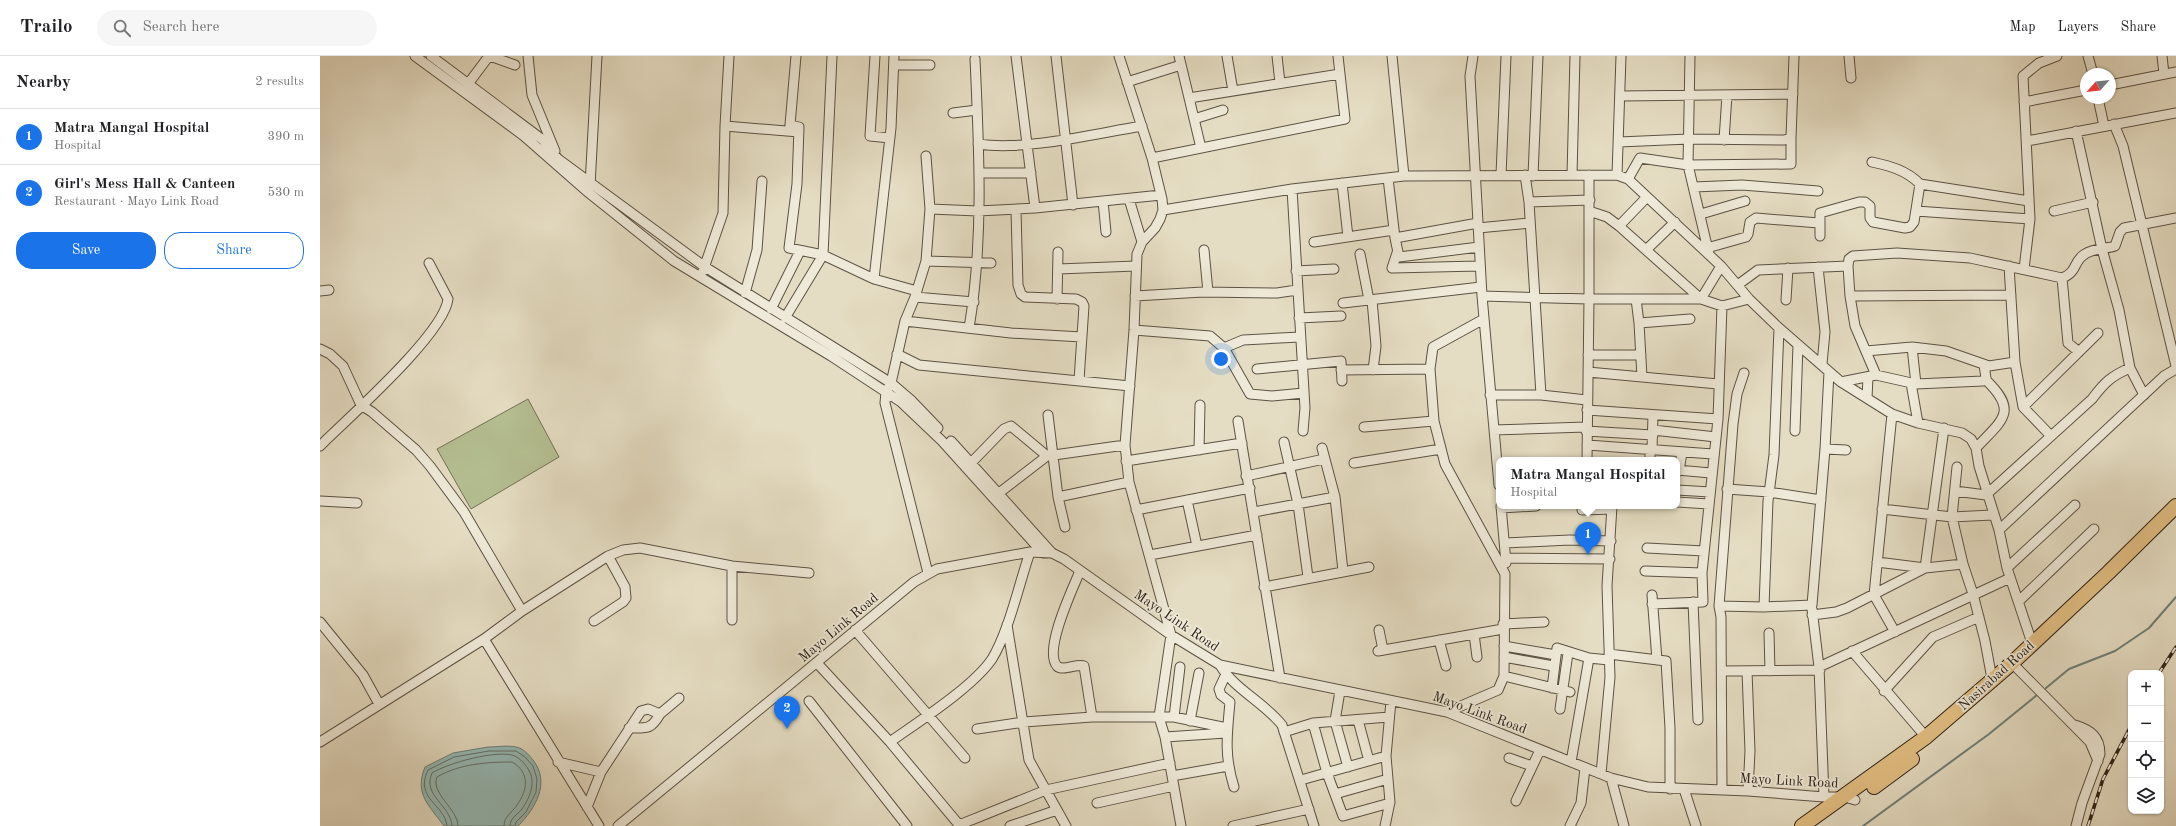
<!DOCTYPE html>
<meta charset="utf-8">
<style>
:root{--surface:#fff;--page:#f6f6f6;--text:#202124;--muted:#757577;--line:#e0e0e0;--accent:#1a73e8}
body{margin:0;font-family:"Old Standard TT",serif;background:var(--page);color:var(--text)}
.controls{position:absolute;right:12px;bottom:12px;display:grid;overflow:hidden;border-radius:8px;box-shadow:0 1px 3px #0004}
.controls button{width:36px;height:36px;display:grid;place-items:center;padding:0;border:0;border-bottom:1px solid var(--line);background:var(--surface);color:var(--text);font:20px sans-serif}
.compass{position:absolute;left:1760px;top:12px;width:36px;height:36px;border-radius:50%;background:var(--surface);box-shadow:0 1px 3px #0004;rotate:243deg}
.you{position:absolute;left:901px;top:303px;width:14px;height:14px;margin:-10px;border:3px solid #fff;border-radius:50%;background:#1a73e8;box-shadow:0 0 0 6px #1a73e833}
.badge{display:grid;place-items:center;width:26px;height:26px;border-radius:50%;background:var(--accent);color:#fff;font-size:13px;font-weight:700}
.pin{position:absolute;translate:-50% -33px;filter:drop-shadow(0 1px 2px #0008)}
.pin::after{content:'';position:absolute;top:21px;width:14px;height:12px;background:inherit;clip-path:polygon(0 0,100% 0,50% 100%)}
.popup{position:absolute;left:1176px;top:401px;width:184px;height:52px;box-sizing:border-box;display:grid;place-content:center;border-radius:8px;background:var(--surface);filter:drop-shadow(0 1px 3px #0005);font-size:13px;white-space:nowrap;color:var(--muted)}
.popup b{font-size:15px;color:var(--text)}
.popup::after{content:'';position:absolute;left:50%;top:100%;margin-left:-8px;border:8px solid transparent;border-top-color:var(--surface)}
.list{margin:0;padding:0;list-style:none}
h2{display:flex;justify-content:space-between;align-items:center;height:52px;margin:0;padding:0 16px;font-size:17px}
h2 small{font-size:13px;font-weight:400;color:var(--muted)}
.list li{display:grid;grid-template-columns:26px 1fr auto;gap:12px;align-items:center;box-sizing:border-box;height:56px;padding:0 16px;border-top:1px solid var(--line)}
.list b{display:block;font-size:15px;white-space:nowrap}
.list p{margin:0;font-size:13px;white-space:nowrap;color:var(--muted)}
.list em{font-size:13px;font-style:normal;color:var(--muted)}
.actions{display:flex;gap:8px;padding:12px 16px}
.actions a{flex:1;padding:9px 0;border:1px solid var(--accent);border-radius:16px;text-align:center;font-size:14px;color:var(--accent)}
.actions .main{background:var(--accent);color:#fff}
.icon{flex:none;width:22px;height:22px;fill:none;stroke:currentColor;stroke-width:2;stroke-linecap:round;stroke-linejoin:round}
.map{position:relative;flex:none;width:1856px;height:770px;overflow:hidden}
header{display:flex;align-items:center;gap:24px;box-sizing:border-box;height:56px;padding:0 20px;background:var(--surface);border-bottom:1px solid var(--line)}
header strong{font-size:19px}
nav{display:flex;gap:22px;margin-inline-start:auto;font-size:14px}
.search{width:280px;height:36px;background:var(--page);display:flex;align-items:center;gap:10px;box-sizing:border-box;padding:0 14px;border-radius:22px;color:var(--muted);font-size:15px}
main{display:flex}
aside{flex:1;background:var(--surface)}
.map>svg:first-child{display:block}
.green{fill:#b5c093;stroke:#727256}
.water{fill:#96bbb8;stroke:#6d7e78}
.lines{fill:none;stroke-linecap:round;stroke-linejoin:round}
.shore{stroke:#626f68;stroke-width:1}
.stream{stroke:#6d7e78;stroke-width:2}
.minor-casing{stroke:#5c5244;stroke-width:11}
.highway-casing{stroke:#2f2319;stroke-width:16}
.minor{stroke:#eee9d8;stroke-width:9}
.highway{stroke:#e2be82;stroke-width:14}
.rail-casing{stroke:#2f2319;stroke-width:3.5}
.rail{stroke:#eee9d8;stroke-width:2;stroke-dasharray:6;stroke-linecap:butt}
.labels{text-anchor:middle;stroke-width:3.5;stroke-linejoin:round;paint-order:stroke}
.street-label{font-size:14px;fill:#2f2319;stroke:#eee9d8}
</style>
<header>
<strong>Trailo</strong>
<div class="search"><svg class="icon" aria-label="search" viewBox="0 0 24 24"><circle cx="10" cy="10" r="6"/><path d="M15 15l6 6"/></svg>Search here</div>
<nav><a>Map</a><a>Layers</a><a>Share</a></nav>
</header>
<main>
<aside>
<h2>Nearby<small>2 results</small></h2>
<ul class="list">
<li><span class="badge">1</span><div><b>Matra Mangal Hospital</b><p>Hospital</p></div><em>390 m</em></li>
<li><span class="badge">2</span><div><b>Girl's Mess Hall &amp; Canteen</b><p>Restaurant · Mayo Link Road</p></div><em>530 m</em></li>
</ul>
<div class="actions"><a class="main">Save</a><a>Share</a></div>
</aside>
<div class="map">
<svg width="1856" height="770" viewBox="0 0 1856 770">
<rect width="100%" height="100%" fill="#e5ddc3"/>
<filter id="stains"><feTurbulence type="fractalNoise" baseFrequency=".005" numOctaves="4"/><feColorMatrix values="0 0 0 0 .2 0 0 0 0 .09 0 0 0 0 .02 0 0 0 .5 -.17"/></filter>
<radialGradient id="worn" r=".72"><stop offset=".6" stop-color="#630" stop-opacity="0"/><stop offset="1" stop-color="#630" stop-opacity=".3"/></radialGradient>
<!-- green -->
<path class="green" d="M208,343L239,401L151,453L117,393Z"/>
<!-- water -->
<path class="water" d="M168,691C177,691 188,689 196,691C203,692 209,699 213,704C231,727 215,753 198,770H124C109,749 94,738 105,711L133,697Z"/>
<g class="lines">
<!-- shore -->
<path class="shore" d="M127,770C125,748 94,743 108,714L134,701L169,695H196L205,701L213,710L217,723L216,736L206,756L196,766L195,770
M132,770C131,749 102,740 112,717C128,707 178,693 195,700C203,704 212,716 212,724C213,734 207,746 202,753C197,759 190,762 190,770
M138,770C138,753 110,737 117,721C139,708 167,706 192,706C210,716 208,734 197,749C192,757 184,760 184,770"/>
<!-- stream -->
<path class="stream" d="M1726,632L1749,613L1795,595L1829,572L1856,541
M1543,770L1669,678L1717,639"/>
<!-- minor casing -->
<g class="minor-casing">
<path id="minor" d="M95,0L204,80L269,137L354,205L511,300L581,346L622,385L723,497
M111,0L223,84L238,103L385,211L571,327L592,345L618,372
M170,0L195,9
M208,0L212,39L235,95
M476,0L470,69L479,71L477,128L469,192L503,199L554,223L571,72L574,0
M555,0L550,80L570,82
M736,0L753,149
M799,0L832,102L842,143L843,154L840,163L835,172L822,186L817,198L814,274L805,389L809,426L851,579L839,661L845,681L861,770
M859,0L881,92
M907,0L913,35
M957,0L960,27
M1072,0L1084,120
M1153,0L1150,20L1162,240L1269,243V119
M1370,0L1368,109L1389,198
M1529,0L1531,22
M1768,0L1773,18
M1842,0L1844,18
M574,9H610
M807,26L861,9
M148,28L169,0
M1790,29L1856,16
M1300,40L1473,38
M869,42L1020,18
M1778,42L1784,70
M1704,46L1766,34
M633,57L657,54
M874,63L903,54
M1794,68L1803,90L1856,310
M405,70L479,76
M1756,75L1782,193L1799,254L1810,312L1824,339
M1404,84L1407,39
M1707,85L1856,57
M1299,86L1369,83L1464,84L1471,82L1474,0
M658,88C706,95 773,78 822,70
M606,100L610,153L606,205L595,241L585,265L571,327L566,336L565,347L608,517
M832,102L1025,63L1018,0
M1552,106C1570,110 1586,114 1600,128L1709,145
M659,117H711
M1181,119L1186,0
M1205,119L1209,146L1221,339
M1252,119L1255,0
M1297,119L1301,0
M1213,120L1218,0
M1068,122L1075,182L1079,201L1159,191
M1308,123L1320,102L1368,109L1471,108V82
M1022,127L1028,181
M270,130L277,0
M1374,131L1422,129L1498,135
M972,133L985,352L983,375
M809,143L822,186
M783,145L786,176
M1209,146L1270,144
M715,152L841,139
M610,153L658,155L715,152L696,0
M696,154L698,229L701,238L705,241L756,243L762,246L764,250L759,324
M843,154L972,133L1084,120L1297,119L1308,123L1401,210L1429,243L1459,272L1521,326L1572,358L1598,367L1642,377L1651,383L1656,392L1659,410L1679,474L1687,512L1712,587
M1596,155L1710,163
M1734,155L1773,146
M1381,158L1425,145
M1299,170L1327,141
M1158,172L1210,167
M1500,180V157L1539,146H1545L1550,150V162L1553,166L1585,172L1590,171L1594,166L1600,128
M1075,182L1158,167
M994,186L1074,174
M1387,192L1426,181L1428,178L1430,166L1436,162L1499,167
M884,194L888,236
M1326,194L1355,166
M1077,197L1072,212L1159,210
M1040,198L1049,244
M606,205L671,207
M1689,210L1695,306L1703,351L1731,380
M1498,211L1505,276L1502,308
M738,213L816,210
M1704,213L1710,163L1703,20L1719,7L1737,0
M383,215L403,157L405,70L409,0
M976,215L1014,213
M1742,222L1748,287L1759,296
M554,223L597,235
M1419,228L1438,214L1528,210
M0,235L9,234
M425,237L437,194L442,125
M815,240L883,236L957,237L977,234
M1162,240L1179,429
M1530,240L1691,239
M595,241L654,246
M737,243L738,196
M1316,243L1319,267L1322,321
M1052,244L1056,290L1053,314
M1466,244L1468,212
M1023,247L1161,231
M1402,250L1429,243
M451,253L480,195
M465,262L503,199L512,0
M979,262L1021,260
M585,265L691,277L762,281
M1319,267L1370,263
M649,272C664,184 659,92 655,3
M814,274L890,280L904,292L930,338L952,340L984,337
M1592,291L1596,328
M904,292L923,284L980,281
M0,293L10,298L23,310L41,349L52,356L96,394L110,410L144,456L202,555
M1546,295L1592,291L1626,295L1669,310L1695,306
M577,298L599,309L810,330
M1268,299H1321
M937,313L1021,305L1022,325
M1021,314L1110,313
M1268,316L1398,328
M1556,319L1535,270L1530,240L1528,210L1529,203L1533,200L1577,197L1650,202L1742,222C1758,216 1753,205 1765,198C1774,192 1786,193 1795,190L1800,176L1804,172L1856,162
M1521,326L1556,319L1596,328L1663,325L1666,322L1664,309
M1591,327L1598,367
M1170,339H1221L1267,344
M1547,342L1548,321
M1703,351L1778,277
M1267,354L1398,363
M1572,358L1554,539L1575,576
M728,359L738,441L745,471
M918,365L960,622
M1044,371L1114,365
M1174,374L1266,371
M1333,374L1396,381
M1266,375L1333,379
M1475,375L1478,289
M631,385L732,497
M964,386L978,448L988,521
M1267,389L1393,398
M0,390C28,362 124,278 128,243L109,207
M1002,392L1015,441L1023,515
M1656,392C1682,364 1699,356 1666,324
M1505,393L1526,394
M879,394L880,349
M1330,394V404
M1332,394L1333,359
M1267,404L1269,243H1381L1299,170L1287,161L1269,155
M806,405L922,387
M651,407L684,373L691,370L727,400
M1034,407L1121,393
M1637,411L1632,461L1643,508L1653,538L1665,585L1672,623
M1357,414L1391,417
M1359,415L1362,396
M926,420L1004,403
M1407,433L1449,436L1501,444
M1357,434L1390,436
M1635,435L1666,439L1772,343C1784,327 1791,320 1810,312
M679,437L727,400L805,389
M738,441L809,426
M867,444L877,490
M0,445L37,447
M1357,446L1389,448
M1181,450L1186,507
M1181,452L1216,450
M1562,453L1632,461L1672,459
M816,454L930,432
M1262,454L1292,453
M934,456L1015,441
M1679,474L1844,320L1856,313
M1185,487L1250,484L1291,485
M1327,492L1384,495
M830,499L937,479
M1186,502L1290,503
M1557,506L1605,512L1643,508
M1687,512L1755,449
M760,515C753,532 723,594 737,610C743,616 757,607 764,610L772,661
M1325,515L1382,517
M944,531L1049,511
M1332,539L1337,604
M1699,545L1774,473
M1373,546L1378,664
M1332,548L1383,546L1382,517L1398,363L1402,250L1381,243L1401,210
M1399,550L1444,551L1492,549L1505,393L1509,316
M1444,551L1448,445L1454,399L1459,272
M1492,553L1499,611L1504,741
M1492,559L1516,556L1527,552L1605,512L1624,372
M412,564V510
M274,565L303,546L306,542L305,531L288,500
M0,566L43,619L59,648
M1183,568L1224,566
M687,569L709,704L746,770
M535,574L645,702
M1059,574L1063,594
M1449,577L1450,615
M1154,578L1157,601
M164,583L279,770
M1119,584L1126,610
M1184,590L1236,599
M1058,595L1183,573
M1532,595L1606,681
M1289,598L1346,605L1350,672V733
M1184,601L1233,610
M497,607L570,686L640,770
M1692,607L1770,686L1778,705
M900,609C914,633 945,647 962,669L994,770
M1499,611L1690,522
M1402,615L1500,614
M1427,615L1430,695L1428,735
M906,618L899,633L901,639L910,646C907,679 904,699 914,731
M1184,620L1250,636
M1232,632L1237,592L1269,602L1289,604
M1020,635L1015,665L1028,711
M1564,635L1613,581L1659,561
M489,645L587,770
M1240,653L1248,597
M1127,656L1178,634L1184,620L1185,518L1125,408L1114,365L1110,313L1113,291L1162,264
M854,661L860,611
M1038,664L1049,705
M870,665L879,617
M993,667L1007,717L1023,760L1070,747
M1755,669C1771,674 1780,681 1780,698L1762,747L1756,770
M309,672C327,672 331,674 340,658
M657,673L704,666L772,661H854L907,672
M964,676L993,667L1069,661
M845,681L906,677
M0,686L164,583L202,555L288,500L303,494L320,492L412,510L489,517
M570,686C598,666 653,631 672,603C689,575 699,528 710,496
M1189,702L1212,710
M238,706L281,716
M1251,706L1269,602
M1281,718L1290,621L1287,530L1292,450
M852,720L908,710
M1291,722L1304,770
M981,724L1066,700
M1364,733L1376,770
M1402,734L1401,561L1399,550L1413,368L1417,338L1424,317
M1015,738L1068,723
M1196,745L1220,694
M777,747L854,730
M267,751L281,716L321,655L328,653L340,658L359,642
M639,769L726,734L850,707
M298,770L594,526L617,513L710,496L732,497L744,503L851,579L900,609L1127,656L1291,722L1328,731L1428,735L1504,741H1525L1535,744
M690,770L737,754
M913,770L989,753
M1065,770L1070,746L1066,700L1071,645
M1250,770L1261,747L1265,712"/>
</g>
<!-- highway casing -->
<g class="highway-casing">
<path id="highway" d="M1554,731L1592,703
M1482,770L1606,681L1692,607L1788,517L1856,450"/>
</g>
<!-- minor -->
<use href="#minor" class="minor"/>
<!-- highway -->
<use href="#highway" class="highway"/>
<!-- rail casing -->
<g class="rail-casing">
<path id="rail" d="M1839,617L1856,591
M1768,770L1783,723L1811,670"/>
</g>
<!-- rail -->
<use href="#rail" class="rail"/>
</g>
<g class="labels">
<!-- street labels -->
<g class="street-label">
<text transform="translate(857 564) rotate(34)" y="5">Mayo Link Road</text>
<text transform="translate(518 571) rotate(-40)" y="5">Mayo Link Road</text>
<text transform="translate(1676 619) rotate(-42)" y="5">Nasirabad Road</text>
<text transform="translate(1160 656) rotate(20)" y="5">Mayo Link Road</text>
<text transform="translate(1469 724) rotate(3)" y="5">Mayo Link Road</text>
</g>
</g>
<rect width="100%" height="100%" filter="url(#stains)"/>
<rect width="100%" height="100%" fill="url(#worn)"/>
</svg>
<div class="controls">
<button>+</button>
<button>−</button>
<button><svg class="icon" aria-label="locate" viewBox="0 0 24 24"><circle cx="12" cy="12" r="6"/><path d="M12 2v4M12 18v4M2 12h4M18 12h4"/></svg></button>
<button><svg class="icon" aria-label="layers" viewBox="0 0 24 24"><path d="M12 4l9 5-9 5-9-5zM3 14l9 5 9-5"/></svg></button>
</div>
<svg class="compass" viewBox="-18 -18 36 36"><path d="M0-13l5 13h-10z" fill="#e53935"/><path d="M0 13l5-13h-10z" fill="#757577"/></svg>
<div class="you"></div>
<div class="pin badge" style="left:1268px;top:499px">1</div>
<div class="popup"><b>Matra Mangal Hospital</b>Hospital</div>
<div class="pin badge" style="left:467px;top:673px">2</div>
</div>
</main>
